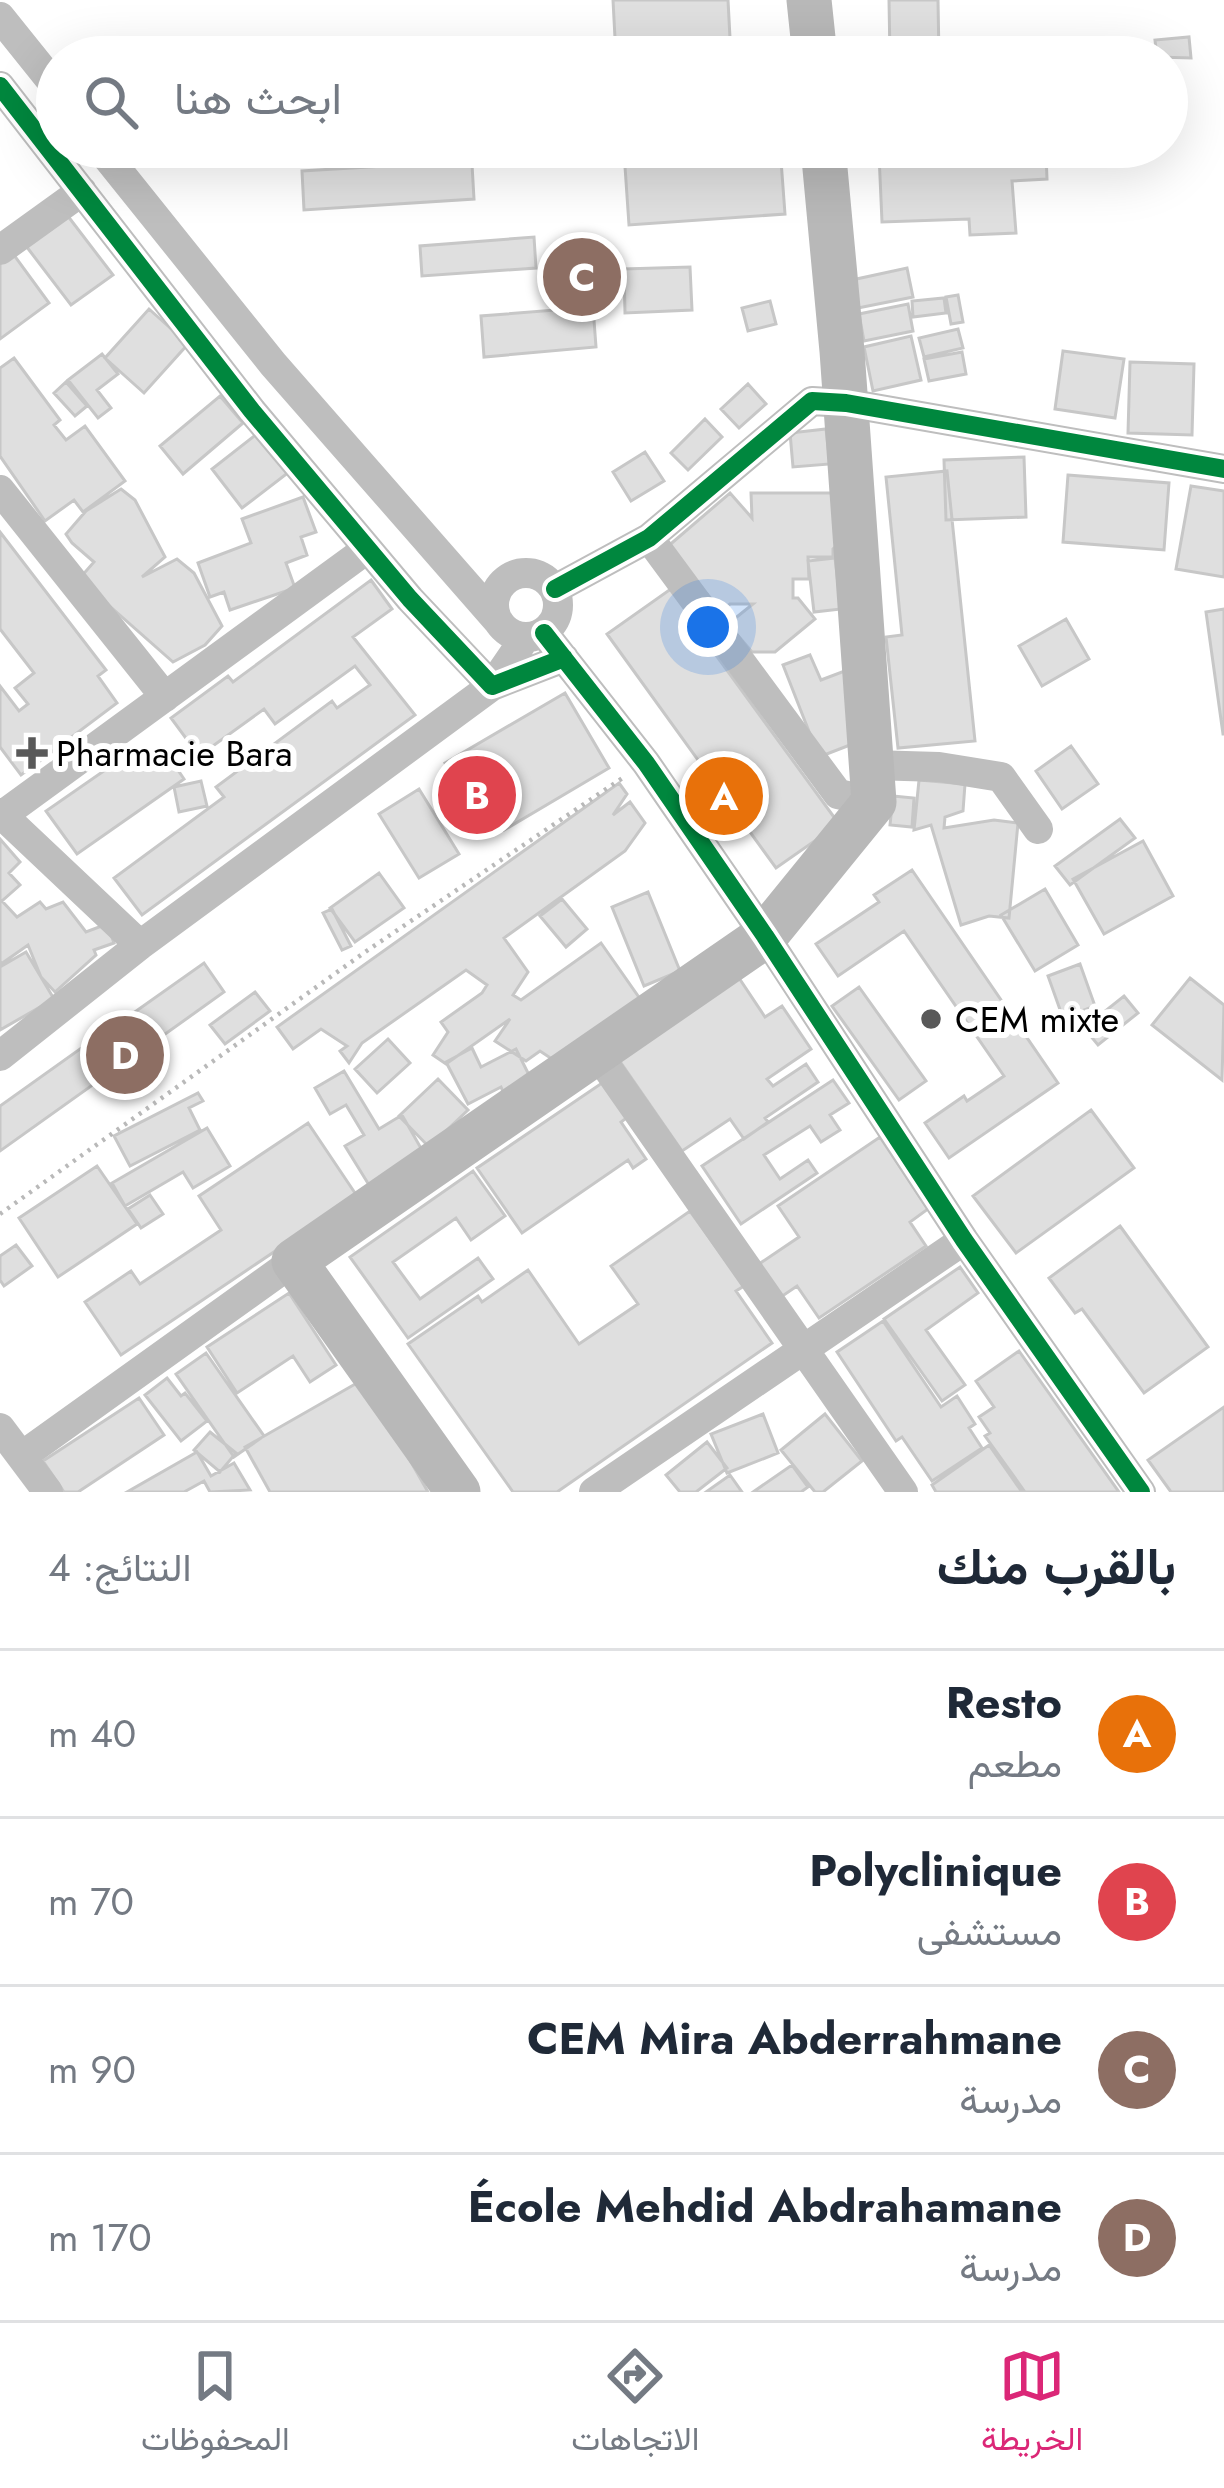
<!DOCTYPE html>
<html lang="ar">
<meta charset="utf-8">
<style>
:root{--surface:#fff;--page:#f2f2f3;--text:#1f2937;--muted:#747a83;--line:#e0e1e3;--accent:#db2777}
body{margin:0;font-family:Jost,Vazirmatn,sans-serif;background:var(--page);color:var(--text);direction:rtl}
.you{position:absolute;left:708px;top:627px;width:42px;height:42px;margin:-30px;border:9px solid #fff;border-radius:50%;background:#1a73e8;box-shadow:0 0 0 18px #1a73e833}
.badge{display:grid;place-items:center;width:78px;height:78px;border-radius:50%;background:var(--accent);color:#fff;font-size:39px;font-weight:700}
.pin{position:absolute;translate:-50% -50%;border:6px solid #fff;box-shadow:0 3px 12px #0006}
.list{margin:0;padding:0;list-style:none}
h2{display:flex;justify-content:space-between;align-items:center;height:156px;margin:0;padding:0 48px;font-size:51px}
h2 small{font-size:39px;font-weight:400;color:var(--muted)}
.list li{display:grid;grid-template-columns:78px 1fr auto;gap:36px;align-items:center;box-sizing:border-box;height:168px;padding:0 48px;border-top:3px solid var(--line)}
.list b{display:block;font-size:45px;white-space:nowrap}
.list p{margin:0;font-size:39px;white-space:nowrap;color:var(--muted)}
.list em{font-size:39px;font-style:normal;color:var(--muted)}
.icon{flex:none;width:66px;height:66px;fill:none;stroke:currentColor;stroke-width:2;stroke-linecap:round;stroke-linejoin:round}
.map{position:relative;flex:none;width:1224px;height:1492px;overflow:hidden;direction:ltr}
.search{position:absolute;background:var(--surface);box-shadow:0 12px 48px #0002;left:36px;right:36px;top:36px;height:132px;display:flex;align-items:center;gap:30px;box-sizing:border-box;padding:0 42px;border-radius:66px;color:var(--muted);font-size:45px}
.sheet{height:828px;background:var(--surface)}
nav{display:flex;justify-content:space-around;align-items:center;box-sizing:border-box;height:168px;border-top:3px solid var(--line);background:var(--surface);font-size:33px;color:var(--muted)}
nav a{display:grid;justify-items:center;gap:6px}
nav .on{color:var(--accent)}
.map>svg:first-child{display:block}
.building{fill:#dfdfdf;stroke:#c7c7c7;stroke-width:3}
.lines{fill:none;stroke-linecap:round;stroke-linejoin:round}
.path{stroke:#b9b9b9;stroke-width:4.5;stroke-dasharray:3 6;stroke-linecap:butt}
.minor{stroke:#bebebe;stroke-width:30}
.secondary{stroke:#b8b8b8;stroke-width:45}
.cycleway-casing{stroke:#fff;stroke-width:26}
.cycleway{stroke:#00873e;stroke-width:18}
.poi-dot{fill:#595959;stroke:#fff;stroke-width:4.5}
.labels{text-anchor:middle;stroke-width:12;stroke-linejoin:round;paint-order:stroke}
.poi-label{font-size:36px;fill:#000;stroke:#fff;text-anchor:start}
</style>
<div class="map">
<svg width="1224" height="1492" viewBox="0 0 1224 1492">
<rect width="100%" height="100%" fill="#fff"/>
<!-- building -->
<path class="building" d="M613,0H728L731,57H616Z
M889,0H938L939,57H890Z
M1189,37L1191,58L1157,57L1155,40Z
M1131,51V57H1057V52Z
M433,147H471L474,199L304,210L302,171L434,163Z
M690,147H780L785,214L629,225L624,152Z
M965,150L966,157L1046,154L1047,179L1012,181L1016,233L970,235L969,219L882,222L879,154Z
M64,211L113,275L71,305L23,242Z
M534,237L536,268L422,276L420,246Z
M11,251L49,303L0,339V259Z
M690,267L692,310L625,313L624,269Z
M907,268L913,297L858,308L852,280Z
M958,295L963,322L951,324L946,297Z
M944,298L946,313L913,317L912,301Z
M770,301L776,324L748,331L742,308Z
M908,304L913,331L864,341L859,314Z
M593,307L596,347L484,357L481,316Z
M149,309L188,344L144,393L105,358Z
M958,329L963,348L924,357L919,338Z
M911,336L921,380L873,391L864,347Z
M1063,351L1124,359L1115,418L1055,409Z
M962,352L966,374L929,381L924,359Z
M102,354L118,374L97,390L111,408L98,418L68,380Z
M14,358L60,420L54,425L66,440L85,426L125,481L83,512L74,500L45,521L0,456V368Z
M1130,362L1194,364L1192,435L1128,433Z
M66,382L87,406L75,416L54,393Z
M748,384L766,404L739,428L721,409Z
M220,396L243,423L183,474L160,446Z
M705,419L722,437L688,470L671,453Z
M271,423L302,462L242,508L212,469Z
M826,429L830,464L793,467L790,433Z
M645,452L664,481L631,501L613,472Z
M1024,457L1026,517L946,520L944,460Z
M947,471L975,741L898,748L886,637L902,635L886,477Z
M1068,475L1169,483L1164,550L1063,542Z
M1191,486L1224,491V577L1176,569Z
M121,489L135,500L165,557L142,577L177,559L194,573L222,626L205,645L173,662L79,579L94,562L72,543L66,534L86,511Z
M730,493L752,518L751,493H846L856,529L833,549V557H808L809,579H793V598H798L815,619L775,652H752L728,624L753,604H730L722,611L666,548Z
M303,497L316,532L301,537L307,555L286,563L295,588L230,610L224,592L210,597L198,563L251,543L242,519Z
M0,532L106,670L98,676L117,703L21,775L0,747V686L19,711L28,704L15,688L34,673L0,629Z
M835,558L841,609L814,612L808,561Z
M371,580L392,609L353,637L415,715L142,915L114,878L224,797L216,787L332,701L337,708L370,685L355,666L275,724L264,709L199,756L171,718L228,676L233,682Z
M675,586L708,632L702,636L839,824L776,868L607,634Z
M1224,609V734H1223L1206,612Z
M1066,619L1089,659L1042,686L1019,646Z
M810,655L821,680L855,667L863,740L819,757L783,665Z
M565,693L609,768L504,830L493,813L479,821L445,763Z
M1071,746L1098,784L1062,809L1036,771Z
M134,750L145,766L165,751L184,779L77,854L46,811Z
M919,780L965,784L963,811L945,817L944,828L994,820L1018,823L1009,918L989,916L961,925L931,825L914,830Z
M201,781L207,806L179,812L174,787Z
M619,783L627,794L613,815L630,802L645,823L625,851L504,938L528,972L513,995L521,1000L601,943L645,1006L561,1065L540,1051L526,1061L495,1041L510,1019L446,1064L433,1055L448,1032L441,1022L482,993L487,985L466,970L362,1043L349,1063L340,1051L347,1046L321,1029L293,1049L277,1027Z
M419,789L459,854L419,878L379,814Z
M893,796L914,798L912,827L890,825Z
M1120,819L1135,838L1070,885L1055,866Z
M0,839L20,862L9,873L20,885L2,901L17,917L40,902L46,909L63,902L86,932L107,924L114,943L94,950L96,955L55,992L41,977L28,945L1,964L0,961Z
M1143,841L1173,896L1104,934L1073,879Z
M912,870L1058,1083L949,1158L925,1123L964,1096L967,1101L1004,1076L904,931L838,976L816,944L879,902L874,895Z
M379,873L404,908L355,942L330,908Z
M1045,889L1078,945L1035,971L1001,915Z
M648,892L680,971L644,986L612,907Z
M562,899L587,929L566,947L540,916Z
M332,909L351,946L342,950L323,913Z
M26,952L54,999L0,1030V967Z
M204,963L224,992L112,1072L91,1043Z
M1080,964L1095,1006L1063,1018L1048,976Z
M739,978L765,1017L782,1006L811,1049L767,1079L773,1086L806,1064L818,1082L765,1118L768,1122L744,1139L730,1119L682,1151L619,1060Z
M1190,978L1224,1005L1222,1080L1152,1025Z
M859,987L926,1081L899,1100L832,1006Z
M255,992L270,1011L225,1044L210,1025Z
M1124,996L1138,1013L1098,1045L1084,1028Z
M388,1039L410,1063L377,1093L355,1069Z
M87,1044L108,1074L0,1151V1106Z
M472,1048L481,1067L516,1049L531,1079L504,1094L501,1087L468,1104L446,1062Z
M344,1071L379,1129L402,1115L422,1150L369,1185L345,1146L364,1135L346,1105L330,1114L315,1088Z
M438,1079L468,1110L429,1147L399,1116Z
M833,1080L849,1103L830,1115L840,1130L821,1142L810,1126L764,1155L780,1179L808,1160L817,1173L741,1224L702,1166Z
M605,1081L629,1116L621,1122L646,1159L633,1168L628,1160L522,1233L477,1168Z
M198,1093L203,1101L189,1108L200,1130L130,1166L114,1136Z
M1091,1110L1134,1168L1016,1253L973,1196Z
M308,1123L357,1196L121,1355L85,1302L131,1271L140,1284L221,1230L199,1196Z
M207,1128L230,1166L193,1188L183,1172L125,1206L112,1183Z
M880,1137L928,1209L910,1222L926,1246L819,1318L797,1286L778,1299L756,1266L799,1237L778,1206Z
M97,1166L137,1224L58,1277L19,1218Z
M473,1171L505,1216L471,1240L456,1218L393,1262L420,1299L478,1258L493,1279L408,1338L350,1257Z
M150,1195L163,1214L141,1228L128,1209Z
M690,1211L744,1286L736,1291L772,1343L557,1492H513L408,1344L478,1296L482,1302L528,1270L579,1344L638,1304L611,1266Z
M1120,1226L1208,1347L1144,1393L1082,1309L1075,1313L1049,1278Z
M16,1245L32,1266L4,1286L0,1280V1256Z
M960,1267L978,1293L926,1330L965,1385L942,1401L884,1319Z
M289,1293L336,1365L310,1382L293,1356L237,1393L207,1347Z
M883,1321L941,1407L957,1396L975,1424L969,1428L982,1448L932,1481L902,1437L896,1441L837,1352Z
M1019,1351L1119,1492H1025L985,1436L990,1433L979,1417L994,1407L976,1381Z
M206,1353L264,1436L234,1457L176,1374Z
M167,1378L181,1396L185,1393L207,1421L181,1441L145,1395Z
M364,1379L428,1492H270L245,1447Z
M139,1398L164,1435L78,1492H64L43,1461Z
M1224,1407V1492H1171L1148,1460Z
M763,1414L778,1453L727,1473L711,1434Z
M825,1414L862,1461L823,1492H815L781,1450Z
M210,1432L236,1453L220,1472L194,1450Z
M707,1442L727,1468L696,1492H680L666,1475Z
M989,1445L1022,1492H936L932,1485Z
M197,1452L211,1476L234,1463L250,1490L210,1492L204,1481L184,1492H127Z
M792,1465L808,1487L801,1492H753Z
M730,1475L742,1492H706Z"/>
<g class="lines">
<!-- path -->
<path class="path" d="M0,1214L368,950L624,777"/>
<!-- minor -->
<path class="minor" d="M0,17L57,88
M0,86L252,411L410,599L492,686L564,658
M99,147L273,364L499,622
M0,250L82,191
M0,490L165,697
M649,538L838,794L874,802
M494 605a32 32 0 1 1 64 0a32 32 0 1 1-64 0Z
M555,589L649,538L812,401L846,403L1224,469
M544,633L646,763L765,936L964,1240L1141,1492
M871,765L939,767L1001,777L1038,829
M0,813L140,945
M3,815L367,549
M596,1052L903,1492
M0,1056L140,945L492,686L525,638
M0,1428L48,1492
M22,1456L294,1261
M594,1492L964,1240"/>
<!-- secondary -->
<path class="secondary" d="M809,0L815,57
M458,1492L294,1261L765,936L874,802L842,351L823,147"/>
<!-- cycleway casing -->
<g class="cycleway-casing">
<path id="cycleway" d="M0,86L252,411L410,599L492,686L564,658
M555,589L649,538L812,401L846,403L1224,469
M544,633L646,763L765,936L964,1240L1141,1492"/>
</g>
<!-- cycleway -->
<use href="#cycleway" class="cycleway"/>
</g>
<!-- markers -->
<g class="poi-dot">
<path d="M26 735h12v12h12v12h-12v12h-12v-12h-12v-12h12z"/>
<circle cx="931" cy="1019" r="12"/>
</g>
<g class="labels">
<!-- poi labels -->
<g class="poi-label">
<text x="56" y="766">Pharmacie Bara</text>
<text x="955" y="1032">CEM mixte</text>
</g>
</g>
</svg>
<div class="you"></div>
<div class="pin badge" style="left:724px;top:796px;background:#e8710a">A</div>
<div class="pin badge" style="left:477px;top:795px;background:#e0444e">B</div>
<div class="pin badge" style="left:582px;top:277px;background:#8d6e63">C</div>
<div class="pin badge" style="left:125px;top:1055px;background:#8d6e63">D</div>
<div class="search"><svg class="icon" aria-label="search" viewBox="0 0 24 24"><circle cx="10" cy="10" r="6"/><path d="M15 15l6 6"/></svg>ابحث هنا</div>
</div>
<section class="sheet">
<h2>بالقرب منك<small>النتائج: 4</small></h2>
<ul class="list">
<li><span class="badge" style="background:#e8710a">A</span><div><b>Resto</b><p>مطعم</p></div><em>40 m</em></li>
<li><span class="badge" style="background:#e0444e">B</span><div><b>Polyclinique</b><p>مستشفى</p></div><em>70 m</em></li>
<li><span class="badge" style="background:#8d6e63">C</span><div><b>CEM Mira Abderrahmane</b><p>مدرسة</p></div><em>90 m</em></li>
<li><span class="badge" style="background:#8d6e63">D</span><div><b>École Mehdid Abdrahamane</b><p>مدرسة</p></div><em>170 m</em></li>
</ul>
</section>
<nav>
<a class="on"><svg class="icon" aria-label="map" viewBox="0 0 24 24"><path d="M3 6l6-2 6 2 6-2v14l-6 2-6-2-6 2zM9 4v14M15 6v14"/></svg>الخريطة</a>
<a><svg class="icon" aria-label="directions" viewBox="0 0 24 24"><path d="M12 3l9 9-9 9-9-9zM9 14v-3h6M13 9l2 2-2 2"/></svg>الاتجاهات</a>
<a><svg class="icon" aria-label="saved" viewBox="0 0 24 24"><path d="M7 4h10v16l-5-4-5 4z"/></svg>المحفوظات</a>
</nav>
